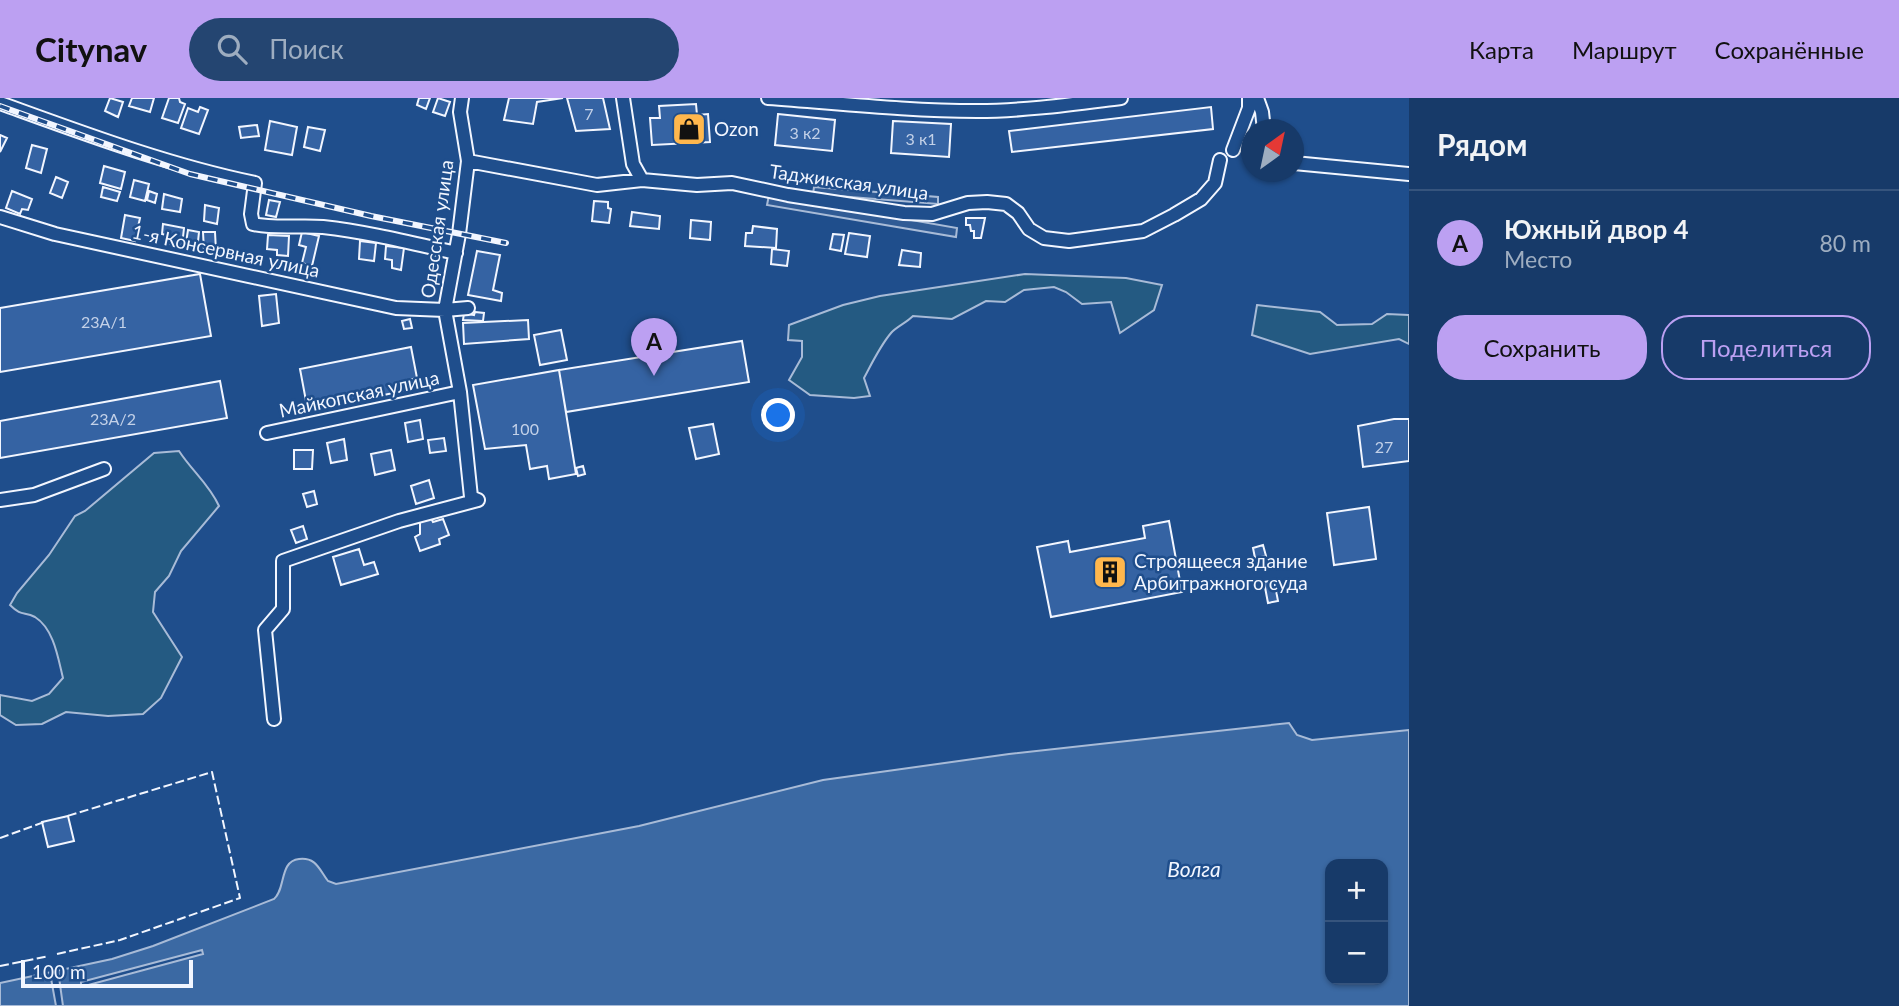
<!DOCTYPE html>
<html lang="ru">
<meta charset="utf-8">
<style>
:root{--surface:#173a69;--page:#244571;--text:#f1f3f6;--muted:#9eadc0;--line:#36547d;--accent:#bca0f2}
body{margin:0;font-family:Lato,sans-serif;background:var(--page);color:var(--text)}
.controls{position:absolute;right:21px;bottom:21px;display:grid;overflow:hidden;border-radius:14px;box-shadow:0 2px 5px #0004}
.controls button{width:63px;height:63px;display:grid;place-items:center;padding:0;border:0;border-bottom:2px solid var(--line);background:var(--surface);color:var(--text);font:35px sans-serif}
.compass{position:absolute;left:1241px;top:21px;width:63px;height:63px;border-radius:50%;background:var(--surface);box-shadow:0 2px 5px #0004;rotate:33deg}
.scale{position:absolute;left:21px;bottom:18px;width:172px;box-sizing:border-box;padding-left:7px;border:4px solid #f2f6ff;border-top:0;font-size:19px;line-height:24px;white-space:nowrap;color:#f2f6ff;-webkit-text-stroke:5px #1f4e8c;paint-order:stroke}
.you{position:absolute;left:779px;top:318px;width:24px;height:24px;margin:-18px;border:5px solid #fff;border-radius:50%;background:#1a73e8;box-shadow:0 0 0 10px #1a73e833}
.badge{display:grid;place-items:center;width:46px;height:46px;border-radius:50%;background:var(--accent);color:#111;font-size:23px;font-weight:700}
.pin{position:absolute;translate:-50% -58px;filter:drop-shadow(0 2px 4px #0008)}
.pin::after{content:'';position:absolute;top:37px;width:24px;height:21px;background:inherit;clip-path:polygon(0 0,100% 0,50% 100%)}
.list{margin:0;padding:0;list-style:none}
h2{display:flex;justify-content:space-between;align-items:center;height:91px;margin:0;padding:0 28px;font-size:30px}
h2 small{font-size:23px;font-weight:400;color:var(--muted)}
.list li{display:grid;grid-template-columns:46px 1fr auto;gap:21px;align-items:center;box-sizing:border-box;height:105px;padding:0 28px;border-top:2px solid var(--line)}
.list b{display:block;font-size:26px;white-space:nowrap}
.list p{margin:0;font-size:23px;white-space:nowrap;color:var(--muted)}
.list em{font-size:23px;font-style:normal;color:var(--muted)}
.actions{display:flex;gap:14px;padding:21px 28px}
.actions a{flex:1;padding:16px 0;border:2px solid var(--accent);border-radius:28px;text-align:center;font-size:24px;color:var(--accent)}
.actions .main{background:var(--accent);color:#111}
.icon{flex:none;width:38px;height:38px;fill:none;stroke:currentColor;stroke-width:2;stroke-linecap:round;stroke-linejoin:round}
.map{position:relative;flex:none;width:1409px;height:908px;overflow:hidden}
header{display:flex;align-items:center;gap:42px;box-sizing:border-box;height:98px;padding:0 35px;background:var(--accent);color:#111}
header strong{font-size:33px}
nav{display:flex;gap:38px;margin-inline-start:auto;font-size:24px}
.search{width:490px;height:63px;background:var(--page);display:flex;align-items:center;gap:18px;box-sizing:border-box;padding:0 24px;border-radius:38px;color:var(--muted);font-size:26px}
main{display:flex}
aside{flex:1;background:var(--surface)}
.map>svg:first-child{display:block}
.green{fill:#245a82;stroke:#a8bbd7;stroke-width:2}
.parking{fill:#305b95;stroke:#a8bbd7;stroke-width:2}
.water{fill:#3b69a3;stroke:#a8bbd7;stroke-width:2;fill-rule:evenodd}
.pier{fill:#1f4e8c;stroke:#a8bbd7;stroke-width:2}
.building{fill:#3563a3;stroke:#f2f6ff;stroke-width:2}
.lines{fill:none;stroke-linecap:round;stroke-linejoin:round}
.minor-casing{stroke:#f2f6ff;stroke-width:16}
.minor{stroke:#1f4e8c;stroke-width:12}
.rail-casing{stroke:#f2f6ff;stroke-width:6}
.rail{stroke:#1f4e8c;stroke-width:3.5;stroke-dasharray:10;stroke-linecap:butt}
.fence{stroke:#f2f6ff;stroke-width:2;stroke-dasharray:9 3.5;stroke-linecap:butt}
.labels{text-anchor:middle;stroke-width:5;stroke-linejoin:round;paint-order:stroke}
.number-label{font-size:16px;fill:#c3d1e8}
.poi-label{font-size:19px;fill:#f2f6ff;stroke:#1f4e8c;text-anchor:start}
.street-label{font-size:19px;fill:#f2f6ff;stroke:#1f4e8c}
.water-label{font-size:21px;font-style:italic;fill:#f2f6ff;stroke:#1f4e8c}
</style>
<header>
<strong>Citynav</strong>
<div class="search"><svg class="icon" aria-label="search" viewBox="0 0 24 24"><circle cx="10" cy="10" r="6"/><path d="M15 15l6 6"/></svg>Поиск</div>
<nav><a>Карта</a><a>Маршрут</a><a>Сохранённые</a></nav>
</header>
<main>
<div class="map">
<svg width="1409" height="908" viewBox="0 0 1409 908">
<rect width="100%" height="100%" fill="#1f4e8c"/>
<!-- green -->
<path class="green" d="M1025,176L1126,180L1162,187L1154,212L1120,235L1111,204L1082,206L1066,194L1054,189L1024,192L1005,204L986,203L952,221L913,218C906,225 896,229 891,235C880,248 872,265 864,280L870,298L854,300L810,297L789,282L802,259V243L788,242L789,227L843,207L880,198Z
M1257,207L1320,214L1337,227L1372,226L1387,216L1409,217V246L1399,241L1310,256L1252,237Z
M179,353C192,373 209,386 219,408L181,453L169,478L155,494L153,514L182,559L161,600L143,616L108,618L66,614L42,626L16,627L0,617V597L32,603L49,596L63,580C58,560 54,531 35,519C24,513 22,519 10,507L17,495L49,457L75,418L85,413L154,355Z"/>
<!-- parking -->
<path class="parking" d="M814,89L938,99V106L813,96Z
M769,97L957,130L956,139L767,107Z"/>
<!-- water -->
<path class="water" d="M1289,625L1297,637L1312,642L1409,632V908H0V885L112,861L153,848L274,801C286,791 279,763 299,761C316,759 319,771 328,783L336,786L639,728L823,682L1009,656ZM1330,766H1383V882H1330Z"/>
<!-- pier -->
<path class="pier" d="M202,852L203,856L81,889V884Z
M58,872L63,908H56L50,875Z"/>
<!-- building -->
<path class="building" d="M110,0L123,4L118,19L105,13Z
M132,0H154L150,14L129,8Z
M169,0H179L180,4L185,6L178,25L162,20Z
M419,0H430L426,11L417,7Z
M438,0L450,4L445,18L433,14Z
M509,0H563L537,4L533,26L504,22Z
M567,0H603L610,31L576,33Z
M696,6L697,17L708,16L710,44L652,47L650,20H660L659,8Z
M200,9L208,12L199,36L181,30L188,10L198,14Z
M1211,9L1213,31L1012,54L1009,33Z
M778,16L835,22L832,53L775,47Z
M270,23L297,29L292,57L265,52Z
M893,23L951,26L949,59L891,55Z
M257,27L259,38L241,40L239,29Z
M308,29L325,32L320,53L304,49Z
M0,37L7,40L0,54Z
M32,47L47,51L41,75L26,70Z
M104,68L125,74L121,91L100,85Z
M56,79L68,84L62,100L50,95Z
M134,82L149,86L145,103L130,99Z
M103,89L120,94L117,103L101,99Z
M12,93L32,101L28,112L22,111L20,116L6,110Z
M149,93L157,96L155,105L147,102Z
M164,96L182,101L180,114L162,111Z
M269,102L280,104L276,119L266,117Z
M594,103L608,104V110L611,111L609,125L592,123Z
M205,107L219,110L217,126L204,123Z
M632,114L660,118L659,131L630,128Z
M125,117L140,120L135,143L121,140Z
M966,120H985L981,140H974V133H971L970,127H966Z
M691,122L711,124L710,142L690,140Z
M163,126L184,130L182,148L169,146L170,138L162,136Z
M753,128L777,131L776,150L745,148L746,135H752Z
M188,132L199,134L197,153L185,151Z
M203,134H215L216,153H204Z
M302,134L319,138L312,168L302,165L306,149L299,147Z
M849,135L870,138L867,159L845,156Z
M833,136L844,137L841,153L830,151Z
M268,137L289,138L288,158L277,157V152L267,151Z
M360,143L376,145L374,163L359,161Z
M386,148L404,150L401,172L392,170V162L385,161Z
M772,151L789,153L787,168L771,166Z
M902,152L921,155L920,169L899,167Z
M477,153L500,157L493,192L502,195L501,203L468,197Z
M200,176L211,238L0,274V210Z
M276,196L279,225L262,228L259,198Z
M475,214L484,215L483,223L463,222L464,215L474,217Z
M410,221L412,230L404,231L402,223Z
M528,222L529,241L464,246L463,225Z
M561,232L567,262L540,267L534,237Z
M742,243L749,284L566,314L559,272Z
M411,249L417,280L400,284L403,293L316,311L314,301L306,303L300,271Z
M559,272L576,376L549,381L547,368L530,371L526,347L485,351L473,287Z
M220,283L227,320L0,360V323Z
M1394,321H1409V363L1363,369L1358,328Z
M420,322L423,341L408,344L405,325Z
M713,326L719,356L696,361L689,330Z
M444,340L446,353L430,355L428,342Z
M344,341L347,362L331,365L327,345Z
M294,352H313L312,371H294Z
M391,352L395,372L375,377L371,356Z
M583,368L585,376L578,378L576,370Z
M429,382L434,400L416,406L411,388Z
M314,393L317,406L307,409L303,396Z
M1369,409L1376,461L1334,467L1327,415Z
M430,418L433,424L443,421L449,437L439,441L440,446L420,453L415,439L420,436V423Z
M1169,423L1182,494L1051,519L1037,449L1068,443L1070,454L1145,440L1143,428Z
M303,428L307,441L296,445L291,432Z
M1263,447L1266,458L1255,460L1253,450Z
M359,451L364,467L374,464L378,476L341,487L333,459Z
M1274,482L1278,503L1268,505L1264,484Z
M68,718L74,743L48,749L42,724Z"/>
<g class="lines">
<!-- minor casing -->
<g class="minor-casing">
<path id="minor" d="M462,0L460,14L468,63L459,136L445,212L460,294L471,399L478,402
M623,0L633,66L642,82
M768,0C838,5 907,13 977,13C1025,13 1073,6 1121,0
M1257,0L1262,14L1264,32
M0,5C83,35 168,67 255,85L251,116L253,126C276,131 300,127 323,129C368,134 411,145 456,155
M1233,52L1249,10V0
M468,63L597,87L642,82L697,87L732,85L788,97L904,115L932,116L968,105L987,104L1006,106L1018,115L1029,131L1044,140L1069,143L1143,133L1174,117L1201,101L1215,85L1220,62
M1294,65L1409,76
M0,119L55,136L396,210L445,212L468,210
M267,335L460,294
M0,402L34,397L104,371
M274,621L265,532L283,511V463L399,423L478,402"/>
</g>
<!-- minor -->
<use href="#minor" class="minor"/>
<!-- rail casing -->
<g class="rail-casing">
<path id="rail" d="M0,8L190,76L371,118L506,145"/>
</g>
<!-- rail -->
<use href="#rail" class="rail"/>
<!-- fence -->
<path class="fence" d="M0,740L47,723
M57,856L120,842L240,800L212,674L64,719
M0,868L49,858"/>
</g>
<!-- icons -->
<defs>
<g id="shop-square" transform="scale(1.75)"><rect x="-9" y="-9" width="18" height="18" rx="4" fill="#ffb74d" stroke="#1f4e8c"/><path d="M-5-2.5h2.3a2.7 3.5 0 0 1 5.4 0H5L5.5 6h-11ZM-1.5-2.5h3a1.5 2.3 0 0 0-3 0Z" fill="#111"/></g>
<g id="building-square" transform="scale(1.75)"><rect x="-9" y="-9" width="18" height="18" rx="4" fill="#ffb74d" stroke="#1f4e8c"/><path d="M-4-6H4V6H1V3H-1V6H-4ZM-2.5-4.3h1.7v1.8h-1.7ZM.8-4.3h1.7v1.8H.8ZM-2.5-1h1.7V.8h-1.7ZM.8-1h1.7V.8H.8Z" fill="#111"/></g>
</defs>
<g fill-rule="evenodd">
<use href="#shop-square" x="689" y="31"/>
<use href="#building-square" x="1110" y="474"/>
</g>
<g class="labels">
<!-- number labels -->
<g class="number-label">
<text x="589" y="22">7</text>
<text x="805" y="41">3 к2</text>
<text x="921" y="47">3 к1</text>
<text x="104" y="230">23А/1</text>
<text x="113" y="327">23А/2</text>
<text x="525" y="337">100</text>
<text x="1384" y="355">27</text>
</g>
<!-- poi labels -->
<g class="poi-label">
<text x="714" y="38">Ozon</text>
<text x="1134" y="470">Строящееся здание<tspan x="1134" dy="22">Арбитражного суда</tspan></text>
</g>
<!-- street labels -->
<g class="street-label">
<text transform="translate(849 84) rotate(8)" y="7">Таджикская улица</text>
<text transform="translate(437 131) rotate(-82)" y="7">Одесская улица</text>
<text transform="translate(226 153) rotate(12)" y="7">1-я Консервная улица</text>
<text transform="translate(359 296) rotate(-12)" y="7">Майкопская улица</text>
</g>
<!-- water labels -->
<g class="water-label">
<text x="1194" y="779">Волга</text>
</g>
</g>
</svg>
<div class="controls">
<button>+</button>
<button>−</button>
</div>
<svg class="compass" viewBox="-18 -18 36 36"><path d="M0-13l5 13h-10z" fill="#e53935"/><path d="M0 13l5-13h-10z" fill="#9eadc0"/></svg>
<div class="scale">100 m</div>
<div class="you"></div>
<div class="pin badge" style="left:654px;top:278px">A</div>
</div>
<aside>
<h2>Рядом<small></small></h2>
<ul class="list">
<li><span class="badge">A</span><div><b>Южный двор 4</b><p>Место</p></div><em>80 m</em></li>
</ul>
<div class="actions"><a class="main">Сохранить</a><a>Поделиться</a></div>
</aside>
</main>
